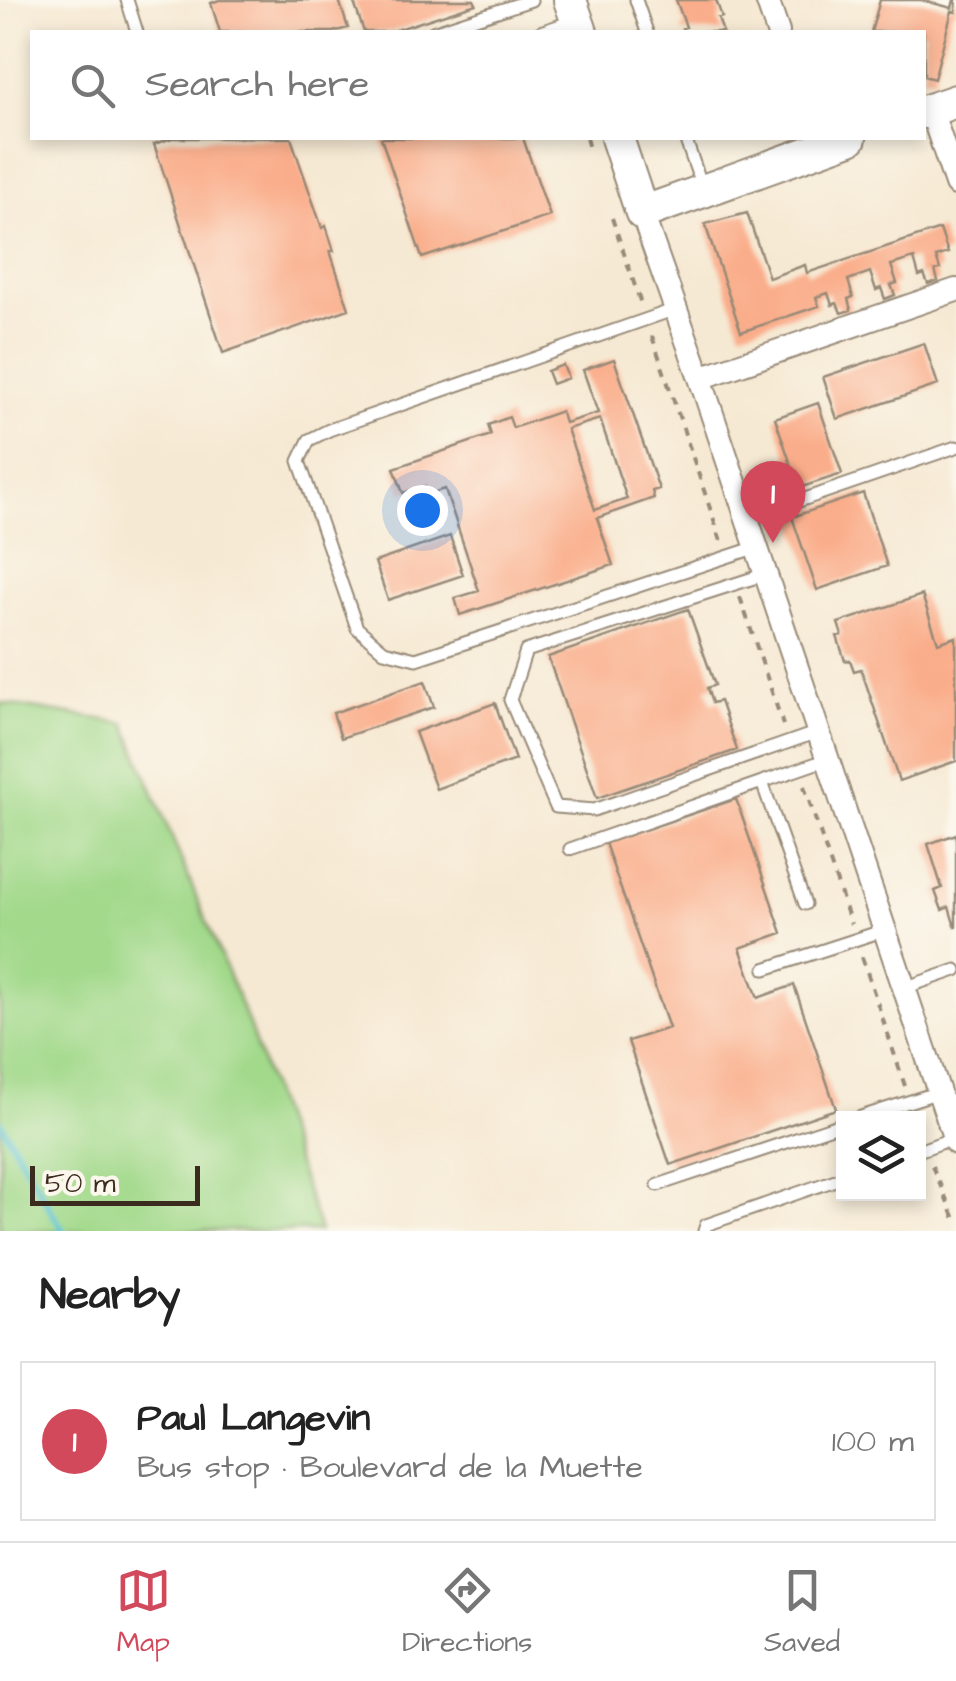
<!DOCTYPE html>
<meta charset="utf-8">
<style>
:root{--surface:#fff;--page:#f6f6f6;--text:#222;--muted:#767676;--line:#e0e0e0;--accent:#d1495b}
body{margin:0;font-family:"Architects Daughter",sans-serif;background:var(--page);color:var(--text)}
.controls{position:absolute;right:30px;bottom:30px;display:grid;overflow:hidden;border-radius:0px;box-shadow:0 5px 15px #0003}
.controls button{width:90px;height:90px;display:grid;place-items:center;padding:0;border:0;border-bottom:2px solid var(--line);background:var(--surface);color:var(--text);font:50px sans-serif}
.scale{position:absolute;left:30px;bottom:25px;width:170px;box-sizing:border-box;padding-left:10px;border:5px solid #3b2a1e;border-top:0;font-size:28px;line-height:35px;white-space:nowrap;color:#3b2a1e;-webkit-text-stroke:8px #fbf7ec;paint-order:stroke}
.you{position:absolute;left:422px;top:510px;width:35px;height:35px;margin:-25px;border:8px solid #fff;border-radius:50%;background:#1a73e8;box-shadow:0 0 0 15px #1a73e833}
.badge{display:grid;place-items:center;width:65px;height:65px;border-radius:50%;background:var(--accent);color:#fff;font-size:32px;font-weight:700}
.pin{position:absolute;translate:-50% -82px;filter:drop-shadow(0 2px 5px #0008)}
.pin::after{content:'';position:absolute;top:52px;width:35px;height:30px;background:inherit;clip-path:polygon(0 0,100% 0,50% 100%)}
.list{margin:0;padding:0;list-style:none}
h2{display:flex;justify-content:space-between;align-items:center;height:130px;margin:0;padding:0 40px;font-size:42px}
h2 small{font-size:32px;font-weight:400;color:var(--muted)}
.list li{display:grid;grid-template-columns:65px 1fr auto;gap:30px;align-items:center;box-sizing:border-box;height:160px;margin:0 20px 20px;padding:0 20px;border:2px solid var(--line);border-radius:0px}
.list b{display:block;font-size:38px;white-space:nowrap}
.list p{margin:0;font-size:32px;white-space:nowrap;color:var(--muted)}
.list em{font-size:32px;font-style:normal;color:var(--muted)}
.icon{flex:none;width:55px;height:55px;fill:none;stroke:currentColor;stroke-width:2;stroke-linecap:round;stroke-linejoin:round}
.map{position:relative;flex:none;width:956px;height:1231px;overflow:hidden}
.search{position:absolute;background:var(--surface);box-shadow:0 5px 15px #0003;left:30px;right:30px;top:30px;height:110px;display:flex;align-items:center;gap:25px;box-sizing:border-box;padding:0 35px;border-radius:0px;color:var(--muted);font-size:38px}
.sheet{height:310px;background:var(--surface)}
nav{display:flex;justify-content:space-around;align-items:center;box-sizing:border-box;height:140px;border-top:2px solid var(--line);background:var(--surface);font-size:28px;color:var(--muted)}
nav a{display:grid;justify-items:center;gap:5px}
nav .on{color:var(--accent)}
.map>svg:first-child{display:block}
.green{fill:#a2d98b;stroke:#6e8254;stroke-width:2.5}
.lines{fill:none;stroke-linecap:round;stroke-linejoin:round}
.stream{stroke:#59c3d4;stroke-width:6}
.building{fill:#faad8a;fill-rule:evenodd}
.lane-casing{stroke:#988a78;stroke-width:15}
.street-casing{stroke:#988a78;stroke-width:26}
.secondary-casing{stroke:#988a78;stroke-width:36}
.path{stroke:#988a78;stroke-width:4;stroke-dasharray:8 8;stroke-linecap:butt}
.lane{stroke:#fff;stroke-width:11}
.street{stroke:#fff;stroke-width:22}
.secondary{stroke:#fff;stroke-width:32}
</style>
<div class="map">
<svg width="956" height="1231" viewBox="0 0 956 1231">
<rect width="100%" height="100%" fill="#fbf7ec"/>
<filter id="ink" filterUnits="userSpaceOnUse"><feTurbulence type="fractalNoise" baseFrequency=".01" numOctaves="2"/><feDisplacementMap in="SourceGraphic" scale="20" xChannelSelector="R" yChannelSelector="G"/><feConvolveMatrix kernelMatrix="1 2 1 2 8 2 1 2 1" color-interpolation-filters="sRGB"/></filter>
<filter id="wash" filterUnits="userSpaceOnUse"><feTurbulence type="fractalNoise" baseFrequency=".0048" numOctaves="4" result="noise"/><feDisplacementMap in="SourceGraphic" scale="40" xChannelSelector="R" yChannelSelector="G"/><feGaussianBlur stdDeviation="2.25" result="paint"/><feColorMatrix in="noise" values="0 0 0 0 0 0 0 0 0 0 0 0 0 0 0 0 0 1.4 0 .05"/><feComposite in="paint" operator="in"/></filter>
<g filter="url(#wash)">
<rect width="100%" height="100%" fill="#f6e9d3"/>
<!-- green -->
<path class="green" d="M0,703L125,723L249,1025L320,1231H0Z"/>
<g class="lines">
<!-- stream -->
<path class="stream" d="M0,1122L63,1231"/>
</g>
<g id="blocks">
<!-- building -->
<path class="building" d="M219,0H339L348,28L333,32H220L211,3Z
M353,0H474L476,4L390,32H364Z
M676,0H716L722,17L718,18L723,32H683L682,28L686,27Z
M880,0H921L952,8L954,0H956V12L952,11L934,79L924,76V32H871Z
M172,138H291L322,228L326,226L334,251H330L349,309L223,353L154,144Z
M381,138H523L550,216L422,258Z
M747,213L769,278L805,265L807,273L940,229L948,253L936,257L940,269L935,270L938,281L928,284L924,274L919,276L914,258L891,265L897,283L891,285L895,295L885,299L881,288L876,290L870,272L848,280L853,297L848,299L851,310L841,313L837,303L832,305L828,293L816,297L819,306L741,332L705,224Z
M924,343L938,385L837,419L823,377Z
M614,359L659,489L652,491L654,498L597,518L613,565L460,615L455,598L479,591L445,489L428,494L425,486L403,493L394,468L491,435L488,425L509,417L513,428L561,411L565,423L598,413L583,370ZM600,419L627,499L595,510L567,429Z
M563,365L568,378L552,384L547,371Z
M818,403L842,474L799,488L775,418Z
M863,493L887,566L817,590L792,517Z
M450,536L463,575L388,600L375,562Z
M922,595L938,643L956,637V761L899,781L861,669L854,671L850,660L845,661L837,636L842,635L838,623Z
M688,609L715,685L707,688L712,703L720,701L737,750L597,798L548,657Z
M425,681L434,707L341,738L333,713Z
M495,703L515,760L436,789L415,732Z
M736,799L782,933L740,948L758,998L794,985L836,1109L670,1165L628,1041L669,1028L605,843Z
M956,834V927H955L949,907L942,910L935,891L942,888L928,844Z"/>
</g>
</g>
<g filter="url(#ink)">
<use href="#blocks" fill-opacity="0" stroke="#988a78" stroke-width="2.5"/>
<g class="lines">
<!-- lane casing -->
<g class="lane-casing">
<path id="lane" d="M127,0L137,32
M636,0L647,32
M433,32L531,0
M540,32L573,21
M685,138L702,186
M676,309L329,430L309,440L299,461L357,628L384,651L416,659L757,547
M747,519L956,447
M766,574L526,651L510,700L556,807L594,810L818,732
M762,782L805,904
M570,849L828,759
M765,969L885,930
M904,988L956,970
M858,1118L939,1092
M918,1151L954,1138
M658,1185L844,1123
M704,1231L706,1225L844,1177"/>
</g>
<!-- street casing -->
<g class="street-casing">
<path id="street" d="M767,0L778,32
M931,110L956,184
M642,213L700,378L956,1143
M700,378L956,290"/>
</g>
<!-- secondary casing -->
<g class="secondary-casing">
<path id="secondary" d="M570,0L581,32
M924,112L956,101
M617,138L642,213L850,138"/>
</g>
<!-- path -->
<path class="path" d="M586,138L590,152
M612,218L641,304
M652,336L721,541
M740,597L783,725
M804,786L851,924
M862,957L905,1086
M932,1166L956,1221"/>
<!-- lane -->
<use href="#lane" class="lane"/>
<!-- street -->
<use href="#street" class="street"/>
<!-- secondary -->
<use href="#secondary" class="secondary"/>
</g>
</g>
</svg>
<div class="controls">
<button><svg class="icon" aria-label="layers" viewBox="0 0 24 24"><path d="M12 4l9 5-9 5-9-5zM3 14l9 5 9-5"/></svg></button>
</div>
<div class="scale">50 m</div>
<div class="you"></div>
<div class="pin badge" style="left:773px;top:543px">1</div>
<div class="search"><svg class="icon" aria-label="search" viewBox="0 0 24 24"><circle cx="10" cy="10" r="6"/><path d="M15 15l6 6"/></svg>Search here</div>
</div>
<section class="sheet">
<h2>Nearby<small></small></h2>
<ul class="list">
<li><span class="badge">1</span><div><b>Paul Langevin</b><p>Bus stop · Boulevard de la Muette</p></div><em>100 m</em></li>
</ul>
</section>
<nav>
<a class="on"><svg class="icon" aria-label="map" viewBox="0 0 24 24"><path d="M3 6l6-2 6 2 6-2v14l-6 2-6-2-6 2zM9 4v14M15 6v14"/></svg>Map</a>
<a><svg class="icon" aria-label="directions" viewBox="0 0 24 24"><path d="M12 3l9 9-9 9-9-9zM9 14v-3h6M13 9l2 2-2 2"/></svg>Directions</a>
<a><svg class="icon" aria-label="saved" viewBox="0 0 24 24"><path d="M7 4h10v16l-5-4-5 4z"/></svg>Saved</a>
</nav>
